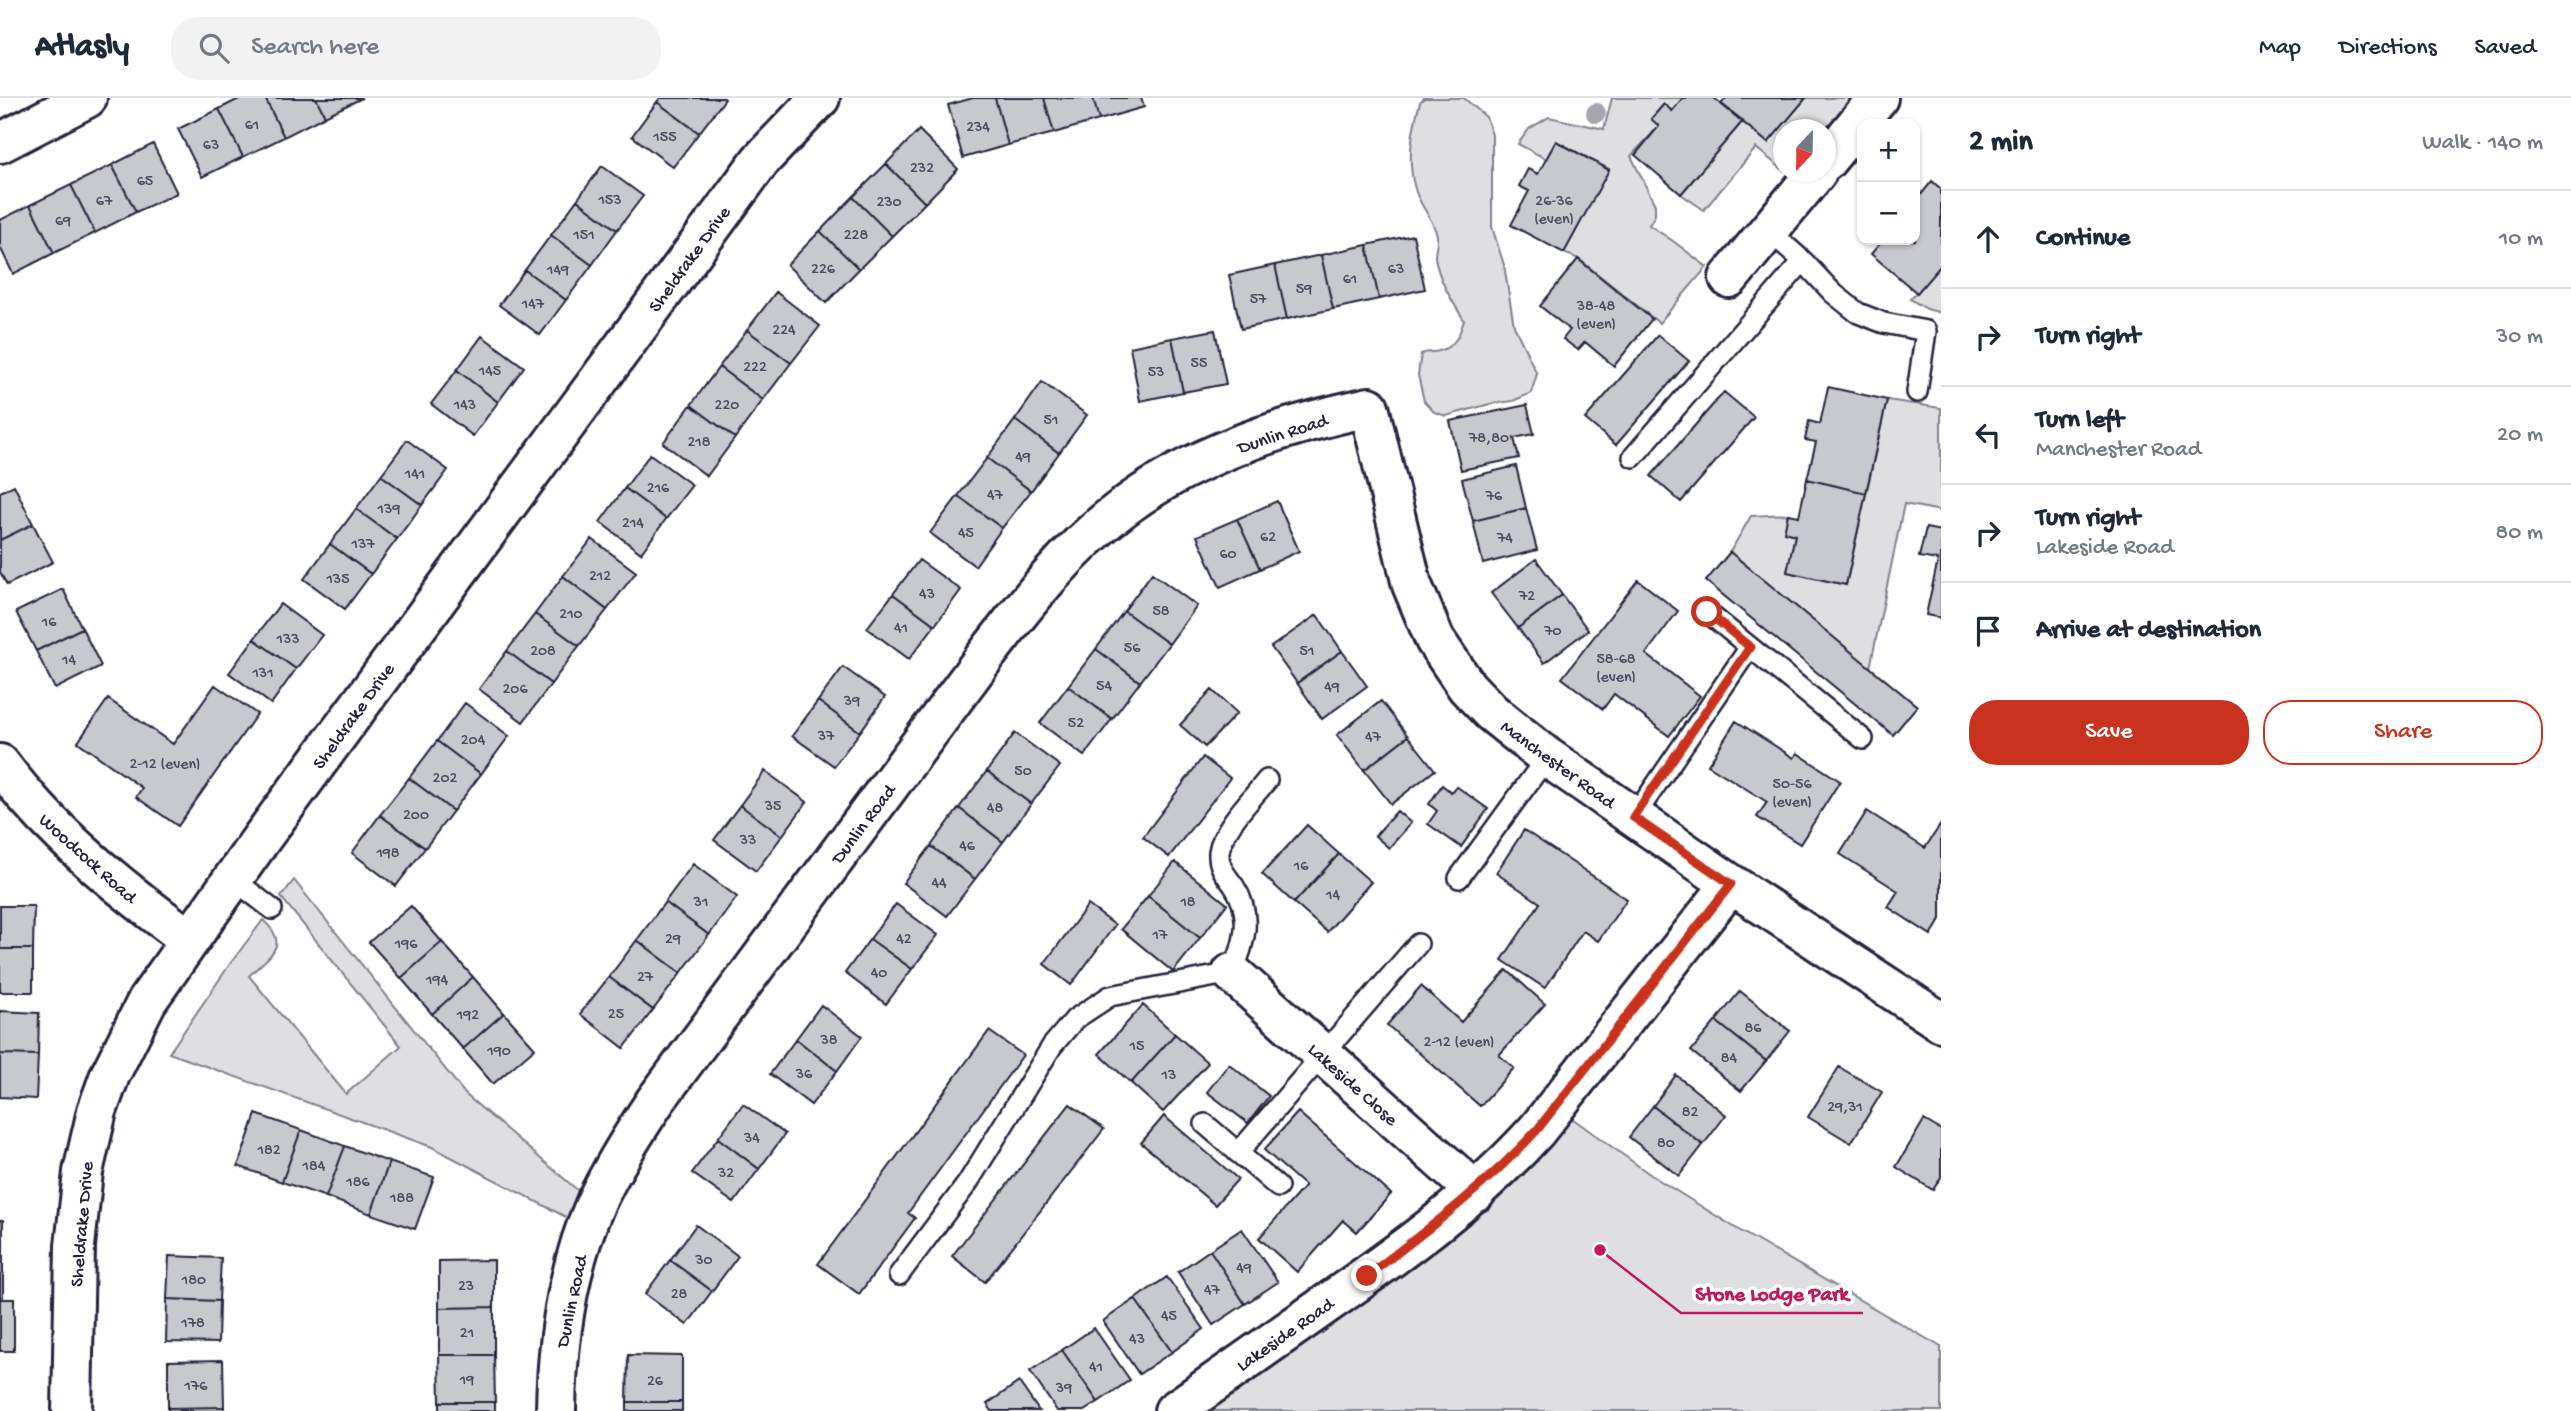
<!DOCTYPE html>
<meta charset="utf-8">
<style>
:root{--surface:#fff;--page:#f2f2f3;--text:#1f2937;--muted:#747a83;--line:#e0e1e3;--accent:#c8321e}
body{margin:0;font-family:"Gochi Hand",sans-serif;background:var(--page);color:var(--text)}
.controls{position:absolute;right:21px;top:21px;display:grid;overflow:hidden;border-radius:14px;box-shadow:0 2px 5px #0004}
.controls button{width:63px;height:63px;display:grid;place-items:center;padding:0;border:0;border-bottom:2px solid var(--line);background:var(--surface);color:var(--text);font:35px sans-serif}
.compass{position:absolute;left:1773px;top:21px;width:63px;height:63px;border-radius:50%;background:var(--surface);box-shadow:0 2px 5px #0004;rotate:202deg}
.stop{position:absolute;width:21px;height:21px;margin:-16px;border:5px solid #c8321e;border-radius:50%;background:#fff}
.stop.end{background:#c8321e;border-color:#fff;box-shadow:0 2px 7px #0008}
.list{margin:0;padding:0;list-style:none}
h2{display:flex;justify-content:space-between;align-items:center;height:91px;margin:0;padding:0 28px;font-size:30px}
h2 small{font-size:23px;font-weight:400;color:var(--muted)}
.list li{display:grid;grid-template-columns:46px 1fr auto;gap:21px;align-items:center;box-sizing:border-box;height:98px;padding:0 28px;border-top:2px solid var(--line)}
.list b{display:block;font-size:26px;white-space:nowrap}
.list p{margin:0;font-size:23px;white-space:nowrap;color:var(--muted)}
.list em{font-size:23px;font-style:normal;color:var(--muted)}
.actions{display:flex;gap:14px;padding:21px 28px}
.actions a{flex:1;padding:16px 0;border:2px solid var(--accent);border-radius:28px;text-align:center;font-size:24px;color:var(--accent)}
.actions .main{background:var(--accent);color:#fff}
.icon{flex:none;width:38px;height:38px;fill:none;stroke:currentColor;stroke-width:2;stroke-linecap:round;stroke-linejoin:round}
.map{position:relative;flex:none;width:1941px;height:1313px;overflow:hidden}
header{display:flex;align-items:center;gap:42px;box-sizing:border-box;height:98px;padding:0 35px;background:var(--surface);border-bottom:2px solid var(--line)}
header strong{font-size:33px}
nav{display:flex;gap:38px;margin-inline-start:auto;font-size:24px}
.search{width:490px;height:63px;background:var(--page);display:flex;align-items:center;gap:18px;box-sizing:border-box;padding:0 24px;border-radius:28px;color:var(--muted);font-size:26px}
main{display:flex}
aside{flex:1;background:var(--surface)}
.map>svg:first-child{display:block}
.green{fill:#dfdfe2;stroke:#80808e;stroke-width:2}
.building{fill:#c8c8cf;stroke:#22223b;stroke-width:2}
.lines{fill:none;stroke-linecap:round;stroke-linejoin:round}
.service-casing{stroke:#22223b;stroke-width:24}
.minor-casing{stroke:#22223b;stroke-width:44}
.service{stroke:#fff;stroke-width:19}
.minor{stroke:#fff;stroke-width:38}
.tree{fill:#a5a5af}
.route{stroke:#c8321e;stroke-width:9}
.labels{text-anchor:middle;stroke-width:7;stroke-linejoin:round;paint-order:stroke}
.number-label{font-size:16px;fill:#4c4c60}
.street-label{font-size:19px;fill:#22223b;stroke:#fff}
.leader{fill:none;stroke:#c2185b;stroke-width:2.5}
.callout-dot{fill:#c2185b;stroke:#fff;stroke-width:2.5}
.callout-label{font-size:21px;text-anchor:middle;font-weight:bold;fill:#c2185b;stroke:#fff;stroke-width:7;stroke-linejoin:round;paint-order:stroke}
</style>
<header>
<strong>Atlasly</strong>
<div class="search"><svg class="icon" aria-label="search" viewBox="0 0 24 24"><circle cx="10" cy="10" r="6"/><path d="M15 15l6 6"/></svg>Search here</div>
<nav><a>Map</a><a>Directions</a><a>Saved</a></nav>
</header>
<main>
<div class="map">
<svg width="1941" height="1313" viewBox="0 0 1941 1313">
<rect width="100%" height="100%" fill="#fff"/>
<filter id="ink" filterUnits="userSpaceOnUse"><feTurbulence type="fractalNoise" baseFrequency=".0143" numOctaves="2"/><feDisplacementMap in="SourceGraphic" scale="14" xChannelSelector="R" yChannelSelector="G"/><feConvolveMatrix kernelMatrix="1 2 1 2 8 2 1 2 1" color-interpolation-filters="sRGB"/></filter>
<g filter="url(#ink)">
<!-- green -->
<path class="green" d="M1424,0H1464L1486,19L1492,37V129L1504,167L1514,228L1537,276L1531,295L1513,303L1490,306L1446,318L1434,314L1424,303L1418,277L1421,256C1428,253 1433,255 1439,253C1455,249 1460,236 1464,222C1452,203 1438,181 1435,159C1435,152 1438,144 1437,137C1433,121 1421,109 1416,94C1406,64 1412,33 1420,4Z
M1612,0H1683L1672,13L1663,7L1652,20L1659,28L1631,58L1655,107V117L1649,127L1673,143L1707,169L1659,225L1579,161L1564,155L1609,71L1556,43L1546,61L1518,46L1529,31L1549,19L1604,31Z
M1806,0H1855L1826,35V32H1784L1783,72L1756,50L1704,112L1681,96L1743,23L1768,44Z
M1941,167V215L1927,211L1910,201Z
M1887,302L1941,310V413L1904,406L1870,570L1730,454L1751,418L1788,416L1785,434L1795,437L1787,474L1846,487Z
M294,782L466,997L595,1107L587,1130L432,1049L169,955L230,866L263,822C292,848 268,858 249,878L346,996L401,948L281,799Z
M1569,1018L1651,1077L1742,1134L1941,1249V1313H1205Z"/>
<!-- building -->
<path class="building" d="M241,0H265L284,39L243,59L219,11Z
M265,0H316L325,18L284,39Z
M316,0H362L325,18Z
M660,0H724L725,1L699,35L657,4Z
M973,0H995L1008,47L963,60L948,7Z
M995,0H1044L1054,35L1008,47Z
M1044,0H1093L1099,22L1054,35Z
M1093,0H1141L1144,9L1099,22Z
M1683,0H1714L1743,23L1681,96L1635,57L1659,28L1651,21L1664,6L1672,13Z
M1726,0H1806L1768,45L1721,6Z
M657,4L699,35L673,69L632,38Z
M219,11L243,59L202,79L178,31Z
M919,32L958,71L925,105L886,66Z
M1556,43L1609,72L1564,155L1511,127L1529,93L1519,88L1528,71L1538,76Z
M153,46L177,95L136,114L112,67Z
M886,66L925,105L892,138L853,99Z
M112,67L136,114L95,135L71,87Z
M602,68L643,98L617,132L577,102Z
M1932,83L1941,91V167L1917,195L1871,156L1883,142H1915V104Z
M71,87L95,135L54,155L30,107Z
M853,99L892,138L859,171L820,133Z
M577,102L617,132L592,167L551,137Z
M30,107L54,155L13,176L0,149V122Z
M820,133L859,171L826,205L787,167Z
M551,137L592,167L566,202L525,172Z
M1413,137L1425,191L1379,201L1367,147Z
M1367,147L1379,201L1333,211L1321,157Z
M1321,157L1333,211L1287,221L1275,167Z
M1578,161L1652,221L1614,268L1585,244L1578,252L1563,241L1570,232L1540,208Z
M1275,167L1287,221L1241,231L1229,177Z
M525,172L566,202L540,237L499,207Z
M776,194L820,228L791,265L747,232Z
M747,232L791,265L763,302L719,269Z
M1215,232L1226,286L1183,294L1172,240Z
M1658,237L1689,263L1616,347L1585,321Z
M482,238L524,269L498,304L457,272Z
M1172,240L1183,294L1140,303L1130,249Z
M719,269L763,302L735,340L691,307Z
M457,272L498,304L473,338L431,306Z
M1042,284L1087,317L1059,355L1015,322Z
M1828,289L1887,302L1866,395L1807,381L1816,344L1805,342L1809,323L1820,326Z
M1724,294L1754,319L1681,404L1651,378Z
M691,307L735,340L707,378L663,345Z
M1527,307L1534,336L1514,340L1519,360L1461,372L1450,323Z
M1015,322L1059,355L1031,393L987,360Z
M407,342L448,372L422,407L381,377Z
M650,356L692,387L666,421L625,390Z
M987,360L1031,393L1002,430L958,398Z
M1516,368L1526,410L1473,423L1462,381Z
M381,377L422,407L397,441L356,411Z
M1807,381L1866,395L1846,487L1787,474L1795,437L1784,434L1788,416L1799,418Z
M14,387L33,426L0,442V394Z
M625,390L666,421L641,455L600,424Z
M958,398L1002,430L975,468L930,435Z
M1277,403L1299,453L1260,471L1237,421Z
M1526,410L1537,452L1483,466L1473,423Z
M356,411L397,441L371,476L330,446Z
M1237,421L1260,471L1220,489L1197,438Z
M33,426L53,464L7,487L0,474V442Z
M1926,430L1941,433V520L1926,517L1938,462L1919,459Z
M592,441L636,474L607,512L563,478Z
M330,446L371,476L345,511L304,481Z
M1730,454L1917,608L1893,637L1706,483Z
M1536,461L1562,497L1518,530L1491,495Z
M919,462L961,492L935,527L893,496Z
M1152,475L1197,508L1169,546L1124,513Z
M563,478L607,512L579,548L535,516Z
M1638,482L1678,513L1646,556L1700,598L1669,638L1614,596L1603,611L1562,580Z
M63,491L82,530L36,553L16,514Z
M893,496L935,527L909,561L867,530Z
M1562,497L1588,532L1544,565L1518,530Z
M280,506L322,537L296,571L254,541Z
M1124,513L1169,546L1140,584L1096,551Z
M535,516L579,548L551,586L507,553Z
M1317,517L1342,553L1297,585L1271,549Z
M82,530L101,568L55,591L36,553Z
M254,541L296,571L271,606L229,575Z
M1096,551L1140,584L1112,621L1068,588Z
M507,553L551,586L523,624L479,591Z
M1342,553L1367,588L1322,621L1297,585Z
M843,569L885,599L860,634L818,603Z
M215,587L257,616L178,728L136,699L142,690L78,644L108,601L173,646Z
M1068,588L1112,621L1084,658L1040,625Z
M1212,592L1237,615L1205,649L1180,627Z
M818,603L860,634L834,668L792,638Z
M1381,603L1408,638L1364,672L1337,637Z
M465,605L509,638L481,676L437,643Z
M1736,623L1794,660L1797,655L1840,683L1800,746L1757,719L1767,704L1708,667Z
M1015,635L1060,668L1031,706L987,673Z
M1408,638L1435,672L1391,706L1364,672Z
M437,643L481,676L453,713L409,680Z
M1203,659L1230,680L1169,759L1143,739Z
M765,673L807,704L782,738L740,707Z
M987,673L1031,706L1003,744L959,710Z
M409,680L453,713L425,750L380,717Z
M1442,687L1451,694L1456,688L1488,711L1461,749L1428,726L1437,713L1429,706Z
M740,707L782,738L756,773L714,742Z
M959,710L1003,744L975,781L931,748Z
M1397,713L1411,725L1389,750L1375,738Z
M1867,713L1925,750L1941,726V821L1931,837L1888,809L1898,793L1840,756Z
M380,717L425,750L396,788L352,755Z
M1307,727L1339,756L1294,805L1262,776Z
M1524,732L1627,801L1598,843L1583,833L1545,890L1502,862L1540,805L1496,775Z
M931,748L975,781L947,818L903,785Z
M1339,756L1371,784L1327,834L1294,805Z
M1175,764L1227,806L1200,840L1148,798Z
M693,766L737,799L709,837L665,804Z
M1148,798L1200,840L1173,874L1121,831Z
M665,804L709,837L681,875L637,842Z
M896,806L938,837L912,871L870,841Z
M1088,807L1115,827L1071,887L1044,866Z
M0,808H34L33,851H0Z
M411,808L442,844L401,880L369,844Z
M870,841L912,871L886,906L845,875Z
M637,842L681,875L653,912L609,879Z
M442,844L473,879L432,916L401,880Z
M0,851H33V894H0Z
M1507,872L1545,906L1499,957L1514,970L1480,1008L1387,927L1421,888L1461,924Z
M473,879L504,915L463,951L432,916Z
M609,879L653,912L624,950L580,916Z
M1740,893L1790,933L1766,963L1716,923Z
M821,907L862,938L837,973L796,941Z
M1143,907L1175,936L1131,985L1099,956Z
M0,913L39,915L38,957L0,956Z
M504,915L535,950L493,986L463,951Z
M1716,923L1766,963L1741,993L1691,953Z
M989,933L1023,957L908,1115L915,1120L859,1196L818,1166Z
M1175,936L1208,965L1163,1014L1131,985Z
M796,941L837,973L811,1007L770,976Z
M0,956L38,957L36,1001L0,999Z
M1229,966L1269,998L1248,1025L1207,994Z
M1839,969L1882,994L1851,1045L1808,1019Z
M1676,977L1726,1017L1703,1047L1653,1008Z
M743,1006L785,1036L759,1071L718,1040Z
M1070,1006L1104,1031L985,1184L952,1158Z
M1653,1008L1703,1047L1679,1078L1629,1039Z
M1298,1014L1391,1096L1357,1134L1343,1122L1297,1174L1259,1140L1305,1088L1264,1052Z
M256,1016L301,1032L282,1084L238,1068Z
M1164,1018L1238,1081L1215,1107L1141,1045Z
M1924,1022L1941,1032V1079L1933,1092L1896,1069Z
M301,1032L345,1048L326,1099L282,1084Z
M718,1040L759,1071L734,1105L692,1075Z
M345,1048L389,1064L371,1116L326,1099Z
M389,1064L434,1079L415,1131L371,1116Z
M0,1122H3V1201H14V1253H0Z
M696,1127L738,1158L712,1193L670,1162Z
M1242,1131L1278,1184L1245,1206L1210,1152Z
M1210,1152L1245,1206L1213,1227L1178,1174Z
M169,1158L221,1160L219,1203L167,1201Z
M494,1162V1209L439,1210V1163Z
M670,1162L712,1193L687,1227L645,1196Z
M1167,1179L1204,1231L1172,1254L1135,1201Z
M167,1201L219,1203L218,1245L166,1244Z
M1135,1201L1172,1254L1139,1276L1103,1223Z
M494,1209V1257H439V1210Z
M1094,1230L1130,1282L1098,1304L1062,1252Z
M1062,1252L1098,1304L1084,1313H1057L1030,1273Z
M439,1257H494L495,1304H440Z
M628,1257L682,1258V1304H627Z
M223,1262L224,1309L168,1310V1263Z
M1019,1284L1039,1313H992L987,1306Z
M440,1304H495V1313H440Z
M627,1304H682V1313H627Z
M224,1309V1313H168V1310Z"/>
<g class="lines">
<!-- service casing -->
<g class="service-casing">
<path id="service" d="M1768,132L1803,163L1833,195L1858,215L1884,225L1926,233L1917,294
M1633,359L1803,163
M1707,514L1863,641
M1634,719L1750,549
M1459,780L1547,659
M233,781L272,811
M1205,1026L1278,1089
M1238,1055L1418,846
M899,1177L967,1086L1052,948L1075,921L1110,898L1232,875C1245,846 1253,817 1234,788C1226,777 1218,769 1219,754C1222,730 1252,701 1267,682"/>
</g>
<!-- minor casing -->
<g class="minor-casing">
<path id="minor" d="M0,45L87,0
M1826,63L1878,0
M1729,180L1817,74
M0,666C52,736 119,789 189,841
M1232,875L1476,1094
M72,1313L75,1148L83,1074L97,1013L110,977L147,903L261,741L760,63L820,0
M556,1313C557,1243 568,1168 596,1104C613,1068 634,1035 656,1002L987,556C1027,504 1067,452 1120,412C1192,357 1281,328 1369,309L1412,487L1435,542L1467,589L1491,614L1547,659L1731,786L1941,924
M1174,1313C1227,1276 1279,1239 1332,1202C1405,1151 1477,1099 1537,1032L1731,786"/>
</g>
<!-- service -->
<use href="#service" class="service"/>
<!-- minor -->
<use href="#minor" class="minor"/>
</g>
<!-- trees -->
<circle class="tree" cx="1596" cy="15" r="10"/>
</g>
<g class="lines" filter="url(#ink)">
<!-- route -->
<path class="route" d="M1367,1178C1427,1132 1486,1088 1537,1032L1731,786L1633,719L1750,549L1707,514"/>
</g>
<g class="labels">
<!-- number labels -->
<g class="number-label">
<text x="252" y="31">61</text>
<text x="978" y="33">234</text>
<text x="665" y="43">155</text>
<text x="211" y="51">63</text>
<text x="922" y="74">232</text>
<text x="145" y="87">65</text>
<text x="610" y="106">153</text>
<text x="104" y="107">67</text>
<text x="1554" y="107">26-36<tspan x="1554" dy="18">(even)</tspan></text>
<text x="889" y="108">230</text>
<text x="63" y="127">69</text>
<text x="584" y="141">151</text>
<text x="856" y="141">228</text>
<text x="823" y="175">226</text>
<text x="1396" y="175">63</text>
<text x="558" y="176">149</text>
<text x="1350" y="185">61</text>
<text x="1304" y="195">59</text>
<text x="1258" y="205">57</text>
<text x="533" y="210">147</text>
<text x="1596" y="212">38-48<tspan x="1596" dy="18">(even)</tspan></text>
<text x="784" y="236">224</text>
<text x="1199" y="269">55</text>
<text x="755" y="273">222</text>
<text x="490" y="277">145</text>
<text x="1156" y="278">53</text>
<text x="465" y="311">143</text>
<text x="727" y="311">220</text>
<text x="1051" y="326">51</text>
<text x="1489" y="344">78,80</text>
<text x="699" y="348">218</text>
<text x="1023" y="363">49</text>
<text x="415" y="380">141</text>
<text x="658" y="394">216</text>
<text x="995" y="401">47</text>
<text x="1494" y="402">76</text>
<text x="389" y="415">139</text>
<text x="633" y="429">214</text>
<text x="966" y="439">45</text>
<text x="1268" y="443">62</text>
<text x="1505" y="444">74</text>
<text x="363" y="450">137</text>
<text x="1228" y="460">60</text>
<text x="600" y="482">212</text>
<text x="338" y="485">135</text>
<text x="927" y="500">43</text>
<text x="1527" y="502">72</text>
<text x="1161" y="517">58</text>
<text x="571" y="520">210</text>
<text x="49" y="528">16</text>
<text x="901" y="534">41</text>
<text x="1553" y="537">70</text>
<text x="288" y="545">133</text>
<text x="1132" y="554">56</text>
<text x="543" y="557">208</text>
<text x="1307" y="557">51</text>
<text x="1616" y="565">58-68<tspan x="1616" dy="18">(even)</tspan></text>
<text x="69" y="566">14</text>
<text x="263" y="579">131</text>
<text x="1104" y="592">54</text>
<text x="1332" y="593">49</text>
<text x="515" y="595">206</text>
<text x="852" y="607">39</text>
<text x="1076" y="629">52</text>
<text x="826" y="642">37</text>
<text x="1373" y="643">47</text>
<text x="473" y="646">204</text>
<text x="165" y="670">2-12 (even)</text>
<text x="1023" y="677">50</text>
<text x="445" y="684">202</text>
<text x="1792" y="690">50-56<tspan x="1792" dy="18">(even)</tspan></text>
<text x="773" y="712">35</text>
<text x="995" y="714">48</text>
<text x="416" y="721">200</text>
<text x="748" y="746">33</text>
<text x="967" y="752">46</text>
<text x="388" y="759">198</text>
<text x="1301" y="772">16</text>
<text x="939" y="789">44</text>
<text x="1333" y="801">14</text>
<text x="701" y="808">31</text>
<text x="1188" y="808">18</text>
<text x="1160" y="841">17</text>
<text x="673" y="845">29</text>
<text x="904" y="845">42</text>
<text x="406" y="850">196</text>
<text x="879" y="879">40</text>
<text x="645" y="883">27</text>
<text x="437" y="886">194</text>
<text x="616" y="920">25</text>
<text x="468" y="921">192</text>
<text x="1753" y="934">86</text>
<text x="829" y="946">38</text>
<text x="1459" y="948">2-12 (even)</text>
<text x="1137" y="952">15</text>
<text x="499" y="957">190</text>
<text x="1729" y="964">84</text>
<text x="804" y="980">36</text>
<text x="1169" y="981">13</text>
<text x="1845" y="1013">29,31</text>
<text x="1690" y="1018">82</text>
<text x="752" y="1044">34</text>
<text x="1666" y="1049">80</text>
<text x="269" y="1056">182</text>
<text x="314" y="1072">184</text>
<text x="726" y="1079">32</text>
<text x="358" y="1088">186</text>
<text x="402" y="1104">188</text>
<text x="704" y="1166">30</text>
<text x="1244" y="1174">49</text>
<text x="194" y="1186">180</text>
<text x="466" y="1192">23</text>
<text x="1212" y="1196">47</text>
<text x="679" y="1200">28</text>
<text x="1169" y="1222">45</text>
<text x="193" y="1229">178</text>
<text x="467" y="1239">21</text>
<text x="1137" y="1245">43</text>
<text x="1096" y="1273">41</text>
<text x="467" y="1286">19</text>
<text x="655" y="1287">26</text>
<text x="196" y="1292">176</text>
<text x="1064" y="1294">39</text>
</g>
<!-- street labels -->
<g class="street-label">
<text transform="translate(688 160) rotate(-54)" y="7">Sheldrake Drive</text>
<text transform="translate(1282 334) rotate(-18)" y="7">Dunlin Road</text>
<text transform="translate(352 617) rotate(-54)" y="7">Sheldrake Drive</text>
<text transform="translate(1559 665) rotate(36)" y="7">Manchester Road</text>
<text transform="translate(862 725) rotate(-53)" y="7">Dunlin Road</text>
<text transform="translate(89 759) rotate(42)" y="7">Woodcock Road</text>
<text transform="translate(1354 985) rotate(42)" y="7">Lakeside Close</text>
<text transform="translate(80 1126) rotate(-85)" y="7">Sheldrake Drive</text>
<text transform="translate(570 1203) rotate(-78)" y="7">Dunlin Road</text>
<text transform="translate(1284 1235) rotate(-35)" y="7">Lakeside Road</text>
</g>
</g>
<!-- callouts -->
<path class="leader" d="M1600 1152L1681 1215H1863"/>
<circle class="callout-dot" cx="1600" cy="1152" r="7"/>
<g class="callout-label">
<text x="1772" y="1202">Stone Lodge Park</text>
</g>
</svg>
<div class="controls">
<button>+</button>
<button>−</button>
</div>
<svg class="compass" viewBox="-18 -18 36 36"><path d="M0-13l5 13h-10z" fill="#e53935"/><path d="M0 13l5-13h-10z" fill="#747a83"/></svg>
<div class="stop" style="left:1707px;top:514px"></div>
<div class="stop end" style="left:1367px;top:1178px"></div>
</div>
<aside>
<h2>2 min<small>Walk · 140 m</small></h2>
<ul class="list">
<li><svg class="icon" aria-label="ahead" viewBox="0 0 24 24"><path d="M12 20V5M6 11l6-6 6 6"/></svg><div><b>Continue</b></div><em>10 m</em></li>
<li><svg class="icon" aria-label="right" viewBox="0 0 24 24"><path d="M7 20v-9h11M14 6l5 5-5 5"/></svg><div><b>Turn right</b></div><em>30 m</em></li>
<li><svg class="icon" aria-label="left" viewBox="0 0 24 24"><path d="M17 20v-9H6M10 6l-5 5 5 5"/></svg><div><b>Turn left</b><p>Manchester Road</p></div><em>20 m</em></li>
<li><svg class="icon" aria-label="right" viewBox="0 0 24 24"><path d="M7 20v-9h11M14 6l5 5-5 5"/></svg><div><b>Turn right</b><p>Lakeside Road</p></div><em>80 m</em></li>
<li><svg class="icon" aria-label="arrive" viewBox="0 0 24 24"><path d="M6 21V4h12l-3 4 3 4H6"/></svg><div><b>Arrive at destination</b></div></li>
</ul>
<div class="actions"><a class="main">Save</a><a>Share</a></div>
</aside>
</main>
